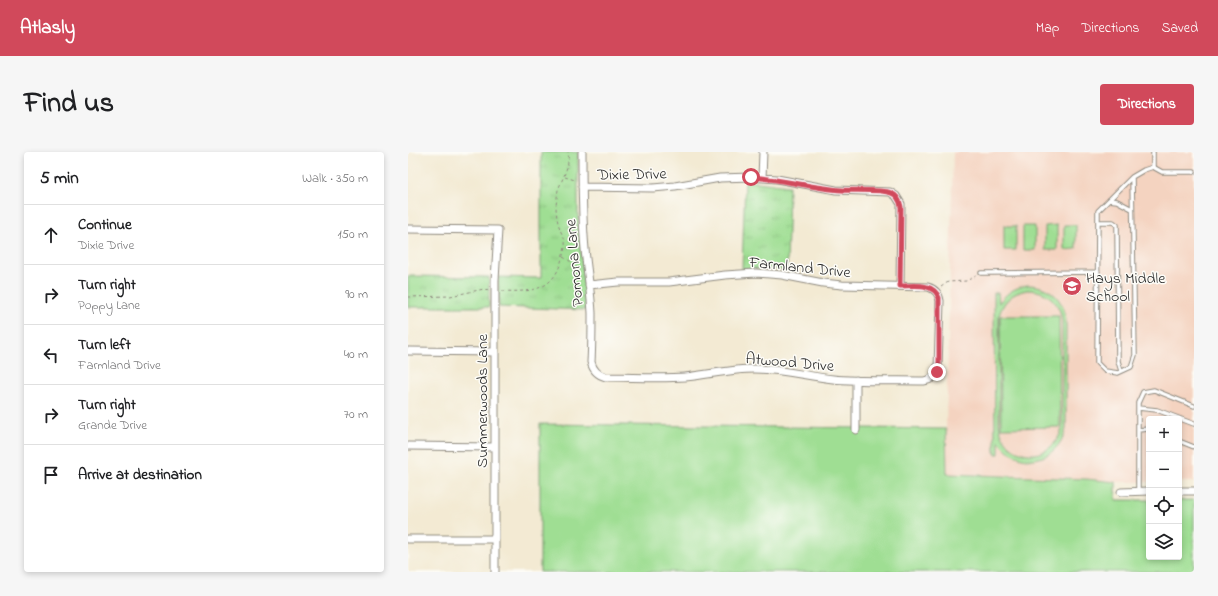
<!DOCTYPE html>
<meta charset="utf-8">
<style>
:root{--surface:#fff;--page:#f6f6f6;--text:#202124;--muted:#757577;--line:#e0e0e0;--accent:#d1495b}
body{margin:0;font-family:"Indie Flower",sans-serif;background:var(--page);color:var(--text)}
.controls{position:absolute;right:12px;bottom:12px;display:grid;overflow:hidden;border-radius:4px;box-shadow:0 2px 6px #0003}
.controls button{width:36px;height:36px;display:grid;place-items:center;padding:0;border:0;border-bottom:1px solid var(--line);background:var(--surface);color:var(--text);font:20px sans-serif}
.stop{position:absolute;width:12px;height:12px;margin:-9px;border:3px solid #d1495b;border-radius:50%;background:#fff}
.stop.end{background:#d1495b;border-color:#fff;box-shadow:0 1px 4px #0008}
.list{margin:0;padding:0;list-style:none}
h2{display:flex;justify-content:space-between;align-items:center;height:52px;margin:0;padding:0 16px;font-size:17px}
h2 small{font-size:13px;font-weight:400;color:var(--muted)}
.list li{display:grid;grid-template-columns:26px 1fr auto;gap:12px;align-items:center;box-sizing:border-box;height:60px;padding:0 16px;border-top:1px solid var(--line)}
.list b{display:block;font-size:15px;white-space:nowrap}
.list p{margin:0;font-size:13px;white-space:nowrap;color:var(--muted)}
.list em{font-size:13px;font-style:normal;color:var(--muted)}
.icon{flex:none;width:22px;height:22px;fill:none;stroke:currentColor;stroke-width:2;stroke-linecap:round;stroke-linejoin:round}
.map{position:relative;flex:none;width:786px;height:420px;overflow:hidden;border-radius:4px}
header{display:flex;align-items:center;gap:24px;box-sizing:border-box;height:56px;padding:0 20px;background:var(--accent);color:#fff}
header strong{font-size:19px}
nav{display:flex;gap:22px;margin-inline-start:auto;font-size:14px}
.intro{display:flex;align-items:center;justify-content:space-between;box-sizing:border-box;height:96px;padding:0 24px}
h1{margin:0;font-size:28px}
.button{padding:10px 18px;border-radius:4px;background:var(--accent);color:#fff;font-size:14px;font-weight:700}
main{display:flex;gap:24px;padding:0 24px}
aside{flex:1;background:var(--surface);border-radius:4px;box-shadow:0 2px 6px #0003}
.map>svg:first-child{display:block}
.built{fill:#f4d3c0}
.grass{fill:#9fde93;stroke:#65845f;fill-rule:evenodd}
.park{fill:url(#park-tufts);stroke:#65845f}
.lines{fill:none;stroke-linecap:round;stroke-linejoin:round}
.lane-casing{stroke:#8f8a7f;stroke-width:5.5}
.street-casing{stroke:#8f8a7f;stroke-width:9}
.path{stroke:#8f8a7f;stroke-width:1;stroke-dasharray:3 3;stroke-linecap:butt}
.lane{stroke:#fff;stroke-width:3.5}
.street{stroke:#fff;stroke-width:7}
.route{stroke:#d1495b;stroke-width:5}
.labels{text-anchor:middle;stroke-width:3;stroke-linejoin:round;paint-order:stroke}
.street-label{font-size:16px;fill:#2b2b2b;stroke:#fdfcf7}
.poi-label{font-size:16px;fill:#2b2b2b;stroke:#fdfcf7;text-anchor:start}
</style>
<header>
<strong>Atlasly</strong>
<nav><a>Map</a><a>Directions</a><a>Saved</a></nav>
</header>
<div class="intro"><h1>Find us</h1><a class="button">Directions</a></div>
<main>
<aside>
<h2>5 min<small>Walk · 350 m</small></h2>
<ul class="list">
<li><svg class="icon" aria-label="ahead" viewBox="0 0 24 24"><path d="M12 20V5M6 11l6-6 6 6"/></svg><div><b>Continue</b><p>Dixie Drive</p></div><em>150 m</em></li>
<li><svg class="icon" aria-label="right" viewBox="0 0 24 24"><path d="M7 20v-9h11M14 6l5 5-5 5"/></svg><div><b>Turn right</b><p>Poppy Lane</p></div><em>90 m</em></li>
<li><svg class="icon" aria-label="left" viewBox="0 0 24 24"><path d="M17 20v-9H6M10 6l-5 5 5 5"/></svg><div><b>Turn left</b><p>Farmland Drive</p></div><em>40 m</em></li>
<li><svg class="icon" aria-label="right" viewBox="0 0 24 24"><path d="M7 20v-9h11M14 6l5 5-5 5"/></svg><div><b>Turn right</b><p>Grande Drive</p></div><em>70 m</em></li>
<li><svg class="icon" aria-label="arrive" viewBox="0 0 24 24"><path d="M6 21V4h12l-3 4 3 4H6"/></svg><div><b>Arrive at destination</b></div></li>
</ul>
</aside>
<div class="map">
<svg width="786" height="420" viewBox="0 0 786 420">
<defs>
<pattern id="park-tufts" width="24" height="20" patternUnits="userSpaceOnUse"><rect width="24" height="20" fill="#9fde93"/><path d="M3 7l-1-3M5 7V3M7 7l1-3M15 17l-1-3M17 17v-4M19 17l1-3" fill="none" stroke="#89bf7f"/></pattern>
</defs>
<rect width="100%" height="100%" fill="#fdfcf7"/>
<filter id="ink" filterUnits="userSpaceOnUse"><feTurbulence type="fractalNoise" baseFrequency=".025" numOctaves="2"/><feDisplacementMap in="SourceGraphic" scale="8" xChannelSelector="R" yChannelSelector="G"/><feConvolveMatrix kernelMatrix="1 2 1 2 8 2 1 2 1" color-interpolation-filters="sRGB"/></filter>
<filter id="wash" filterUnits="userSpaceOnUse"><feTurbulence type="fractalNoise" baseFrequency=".012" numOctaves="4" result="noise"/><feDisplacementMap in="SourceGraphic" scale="16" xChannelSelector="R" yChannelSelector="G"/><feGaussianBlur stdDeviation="0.9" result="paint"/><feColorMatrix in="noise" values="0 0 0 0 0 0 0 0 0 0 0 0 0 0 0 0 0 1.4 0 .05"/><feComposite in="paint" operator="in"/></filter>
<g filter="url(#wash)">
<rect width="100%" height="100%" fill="#f3ead3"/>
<!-- built -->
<path class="built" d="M545,0H786V330H771V267H741V330H708L678,327L539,322L538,277Z"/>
<!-- grass -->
<path class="grass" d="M649,73V98H637V74Z
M656,73H668V97L656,98Z
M596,74H608V98H596Z
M615,74H627V98H615Z
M619,133C641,133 656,146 658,169V277C649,311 611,318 591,289V302H587L586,141H590L591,151C598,141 606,136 619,133ZM619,138C639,138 652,150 654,169V276C644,314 595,309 591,271V164C595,149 604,141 619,138Z
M592,164H651L652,275L593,276Z
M132,272L538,277L539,322L678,327L708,330V348H741V405H771V348H786V420H132Z"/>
<!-- park -->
<path class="park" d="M133,0H170V63L178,158L91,155L90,125L133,126Z
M337,30H349L381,34L379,119L368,117H334Z
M0,124L81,125V155H0Z"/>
</g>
<g filter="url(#ink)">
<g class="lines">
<!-- lane casing -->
<g class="lane-casing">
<path id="lane" d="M745,0V15
M724,25L727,203L723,215L710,221L697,219L689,211L690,59L724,25L736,18L745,15L754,20H786
M701,48L709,49L724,57
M690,70H705L709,73L710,209L713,219
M573,121L690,120
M730,256L749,258L786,272
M730,278L741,277
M771,289L786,295
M730,339V251L735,240L746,238L786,254"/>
</g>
<!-- street casing -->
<g class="street-casing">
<path id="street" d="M174,0C174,32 174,65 177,97C179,119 183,140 184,161C184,177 184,194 183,210C185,218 189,223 198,225C224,225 251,227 277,225C300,223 323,217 346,217C373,217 398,224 425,227C455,230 486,228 516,229C523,228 528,224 530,217L532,149C531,142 527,137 520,135L434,133L415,131L374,123L348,121L317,123L261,130H210L181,133
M354,26L355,0
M174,35L245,36L267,34L312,26L343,25L369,27L428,38L482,40L488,44L493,52L492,134
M0,77L90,78L87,128V420
M0,199L87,200
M448,278V228
M0,294L87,295
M771,339H786
M713,340L741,339
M0,387H87"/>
</g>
<!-- path -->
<path class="path" d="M157,25L167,28
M155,105L162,109L170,126H173
M533,135L540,130L558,129L568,124
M94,139C121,140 144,140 153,110C155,103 158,95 157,89C156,85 153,81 152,77C149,69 148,62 148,53C149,48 149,43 150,38C155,25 162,14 160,0
M0,145L42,144L76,137L81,138"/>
<!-- lane -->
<use href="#lane" class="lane"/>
<!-- street -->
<use href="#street" class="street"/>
</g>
</g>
<g class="lines" filter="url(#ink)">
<!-- route -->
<path class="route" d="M343,25C374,27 403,36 434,38C446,39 474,37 483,41C489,43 492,49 493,55L492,134C506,134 525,130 531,146V214L529,220"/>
</g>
<!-- icons -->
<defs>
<g id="school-disc" transform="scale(1)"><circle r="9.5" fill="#d1495b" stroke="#fdfcf7"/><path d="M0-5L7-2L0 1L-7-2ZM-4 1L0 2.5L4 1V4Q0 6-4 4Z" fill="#fff"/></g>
</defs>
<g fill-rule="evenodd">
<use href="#school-disc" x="664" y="134"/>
</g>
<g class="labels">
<!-- street labels -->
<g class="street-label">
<text transform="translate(224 21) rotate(-1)" y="6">Dixie Drive</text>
<text transform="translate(165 111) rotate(-95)" y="6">Pomona Lane</text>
<text transform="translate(392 114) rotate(6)" y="6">Farmland Drive</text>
<text transform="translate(382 209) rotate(5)" y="6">Atwood Drive</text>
<text transform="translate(73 249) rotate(-90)" y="6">Summerwoods Lane</text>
</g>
<!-- poi labels -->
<g class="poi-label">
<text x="678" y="131">Hays Middle<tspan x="678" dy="18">School</tspan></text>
</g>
</g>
</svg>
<div class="controls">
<button>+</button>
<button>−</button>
<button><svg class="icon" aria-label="locate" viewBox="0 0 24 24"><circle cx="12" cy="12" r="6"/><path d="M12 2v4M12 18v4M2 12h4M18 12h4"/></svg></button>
<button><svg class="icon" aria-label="layers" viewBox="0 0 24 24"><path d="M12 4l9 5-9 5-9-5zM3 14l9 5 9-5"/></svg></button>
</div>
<div class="stop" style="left:343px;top:25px"></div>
<div class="stop end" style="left:529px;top:220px"></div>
</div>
</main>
